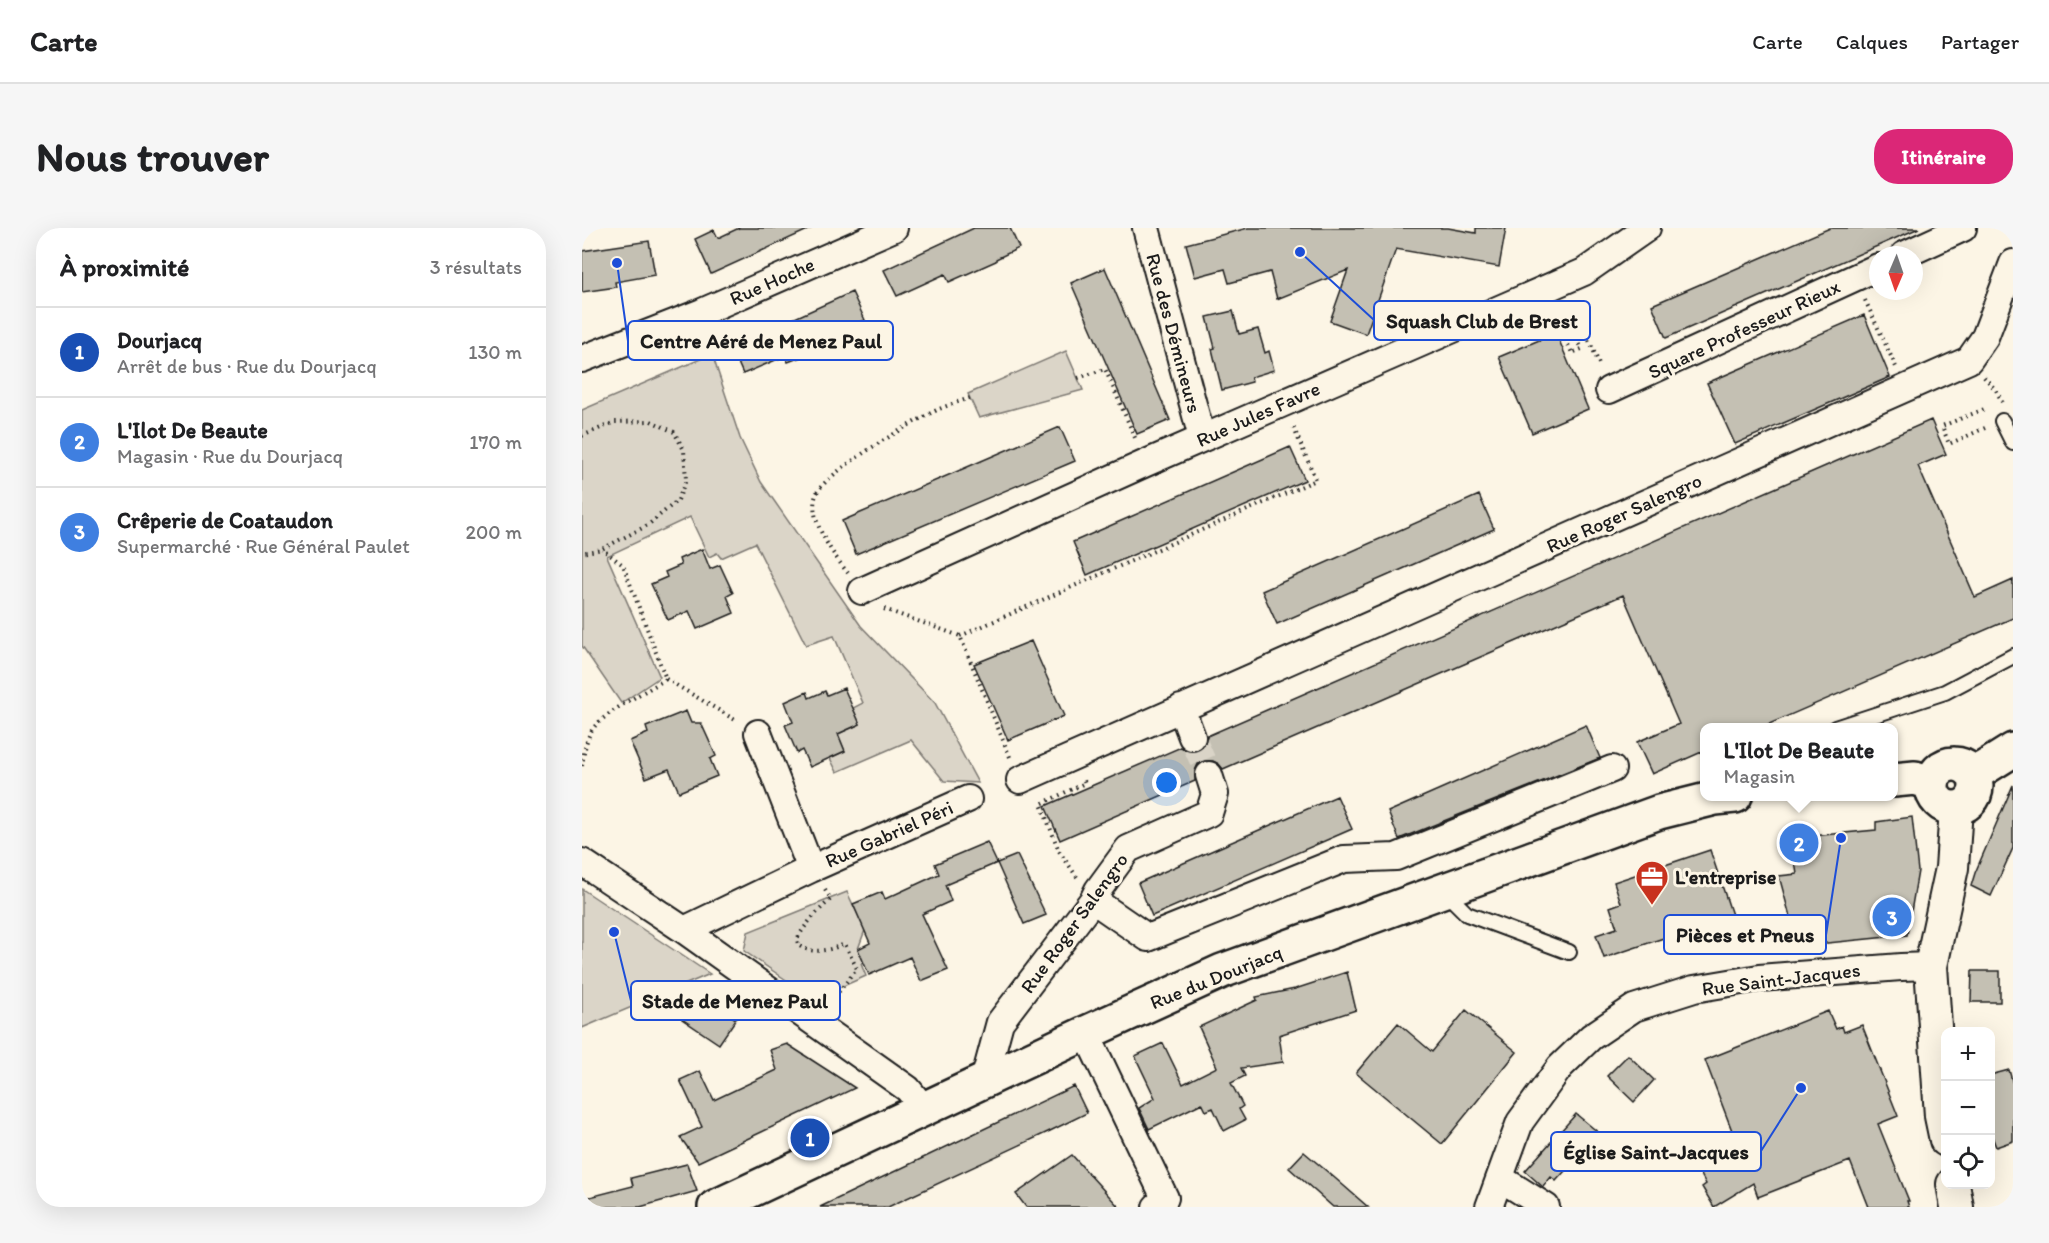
<!DOCTYPE html>
<html lang="fr">
<meta charset="utf-8">
<style>
:root{--surface:#fff;--page:#f6f6f6;--text:#202124;--muted:#757577;--line:#e0e0e0;--accent:#db2777}
body{margin:0;font-family:Itim,sans-serif;background:var(--page);color:var(--text)}
.controls{position:absolute;right:18px;bottom:18px;display:grid;overflow:hidden;border-radius:12px;box-shadow:0 6px 24px #0002}
.controls button{width:54px;height:54px;display:grid;place-items:center;padding:0;border:0;border-bottom:2px solid var(--line);background:var(--surface);color:var(--text);font:30px sans-serif}
.compass{position:absolute;left:1287px;top:18px;width:54px;height:54px;border-radius:50%;background:var(--surface);box-shadow:0 6px 24px #0002;rotate:182deg}
.you{position:absolute;left:585px;top:555px;width:21px;height:21px;margin:-15px;border:4px solid #fff;border-radius:50%;background:#1a73e8;box-shadow:0 0 0 9px #1a73e833}
.badge{display:grid;place-items:center;width:39px;height:39px;border-radius:50%;background:var(--accent);color:#fff;font-size:20px;font-weight:700}
.pin{position:absolute;translate:-50% -50%;border:3px solid #fff;box-shadow:0 2px 6px #0006}
.popup{position:absolute;left:1118px;top:495px;width:198px;height:78px;box-sizing:border-box;display:grid;place-content:center;border-radius:12px;background:var(--surface);filter:drop-shadow(0 2px 4px #0005);font-size:20px;white-space:nowrap;color:var(--muted)}
.popup b{font-size:22px;color:var(--text)}
.popup::after{content:'';position:absolute;left:50%;top:100%;margin-left:-12px;border:12px solid transparent;border-top-color:var(--surface)}
.list{margin:0;padding:0;list-style:none}
h2{display:flex;justify-content:space-between;align-items:center;height:78px;margin:0;padding:0 24px;font-size:26px}
h2 small{font-size:20px;font-weight:400;color:var(--muted)}
.list li{display:grid;grid-template-columns:39px 1fr auto;gap:18px;align-items:center;box-sizing:border-box;height:90px;padding:0 24px;border-top:2px solid var(--line)}
.list b{display:block;font-size:22px;white-space:nowrap}
.list p{margin:0;font-size:20px;white-space:nowrap;color:var(--muted)}
.list em{font-size:20px;font-style:normal;color:var(--muted)}
.icon{flex:none;width:33px;height:33px;fill:none;stroke:currentColor;stroke-width:2;stroke-linecap:round;stroke-linejoin:round}
.map{position:relative;flex:none;width:1431px;height:979px;overflow:hidden;border-radius:24px}
header{display:flex;align-items:center;gap:36px;box-sizing:border-box;height:84px;padding:0 30px;background:var(--surface);border-bottom:2px solid var(--line)}
header strong{font-size:28px}
nav{display:flex;gap:33px;margin-inline-start:auto;font-size:21px}
.intro{display:flex;align-items:center;justify-content:space-between;box-sizing:border-box;height:144px;padding:0 36px}
h1{margin:0;font-size:42px}
.button{padding:15px 27px;border-radius:24px;background:var(--accent);color:#fff;font-size:21px;font-weight:700}
main{display:flex;gap:36px;padding:0 36px}
aside{flex:1;background:var(--surface);border-radius:24px;box-shadow:0 6px 24px #0002}
.map>svg:first-child{display:block}
.green{fill:#dbd5c8;stroke:#7c7872;stroke-width:1.5}
.building{fill:#c4c0b3;stroke:#1c1c1c;stroke-width:1.5}
.lines{fill:none;stroke-linecap:round;stroke-linejoin:round}
.minor-tunnel{stroke:#dad4c7;stroke-width:26;stroke-dasharray:26 13;stroke-linecap:butt}
.service-casing{stroke:#1c1c1c;stroke-width:18}
.minor-casing{stroke:#1c1c1c;stroke-width:30}
.tertiary-casing{stroke:#1c1c1c;stroke-width:36}
.secondary-casing{stroke:#1c1c1c;stroke-width:38}
.path{stroke:#1c1c1c;stroke-width:4;stroke-dasharray:1.5 4.5;stroke-linecap:butt}
.service{stroke:#fcf5e5;stroke-width:14}
.minor{stroke:#fcf5e5;stroke-width:26}
.tertiary{stroke:#fcf5e5;stroke-width:32}
.secondary{stroke:#fcf5e5;stroke-width:33}
.labels{text-anchor:middle;stroke-width:6;stroke-linejoin:round;paint-order:stroke}
.street-label{font-size:20px;fill:#1c1c1c;stroke:#fcf5e5}
.poi-label{font-size:20px;font-weight:bold;fill:#1c1c1c;stroke:#fcf5e5;text-anchor:start}
.leader{fill:none;stroke:#1d4ed8;stroke-width:2}
.callout-dot{fill:#1d4ed8;stroke:#fcf5e5;stroke-width:2}
.callout{fill:#fcf5e5;stroke:#1d4ed8;stroke-width:2}
.callout-label{font-size:21px;text-anchor:middle;font-weight:bold;fill:#1c1c1c}
</style>
<header>
<strong>Carte</strong>
<nav><a>Carte</a><a>Calques</a><a>Partager</a></nav>
</header>
<div class="intro"><h1>Nous trouver</h1><a class="button">Itinéraire</a></div>
<main>
<aside>
<h2>À proximité<small>3 résultats</small></h2>
<ul class="list">
<li><span class="badge" style="background:#1a4fb4">1</span><div><b>Dourjacq</b><p>Arrêt de bus · Rue du Dourjacq</p></div><em>130 m</em></li>
<li><span class="badge" style="background:#3f7fe0">2</span><div><b>L'Ilot De Beaute</b><p>Magasin · Rue du Dourjacq</p></div><em>170 m</em></li>
<li><span class="badge" style="background:#3f7fe0">3</span><div><b>Crêperie de Coataudon</b><p>Supermarché · Rue Général Paulet</p></div><em>200 m</em></li>
</ul>
</aside>
<div class="map">
<svg width="1431" height="979" viewBox="0 0 1431 979">
<rect width="100%" height="100%" fill="#fcf5e5"/>
<filter id="ink" filterUnits="userSpaceOnUse"><feTurbulence type="fractalNoise" baseFrequency=".0167" numOctaves="2"/><feDisplacementMap in="SourceGraphic" scale="12" xChannelSelector="R" yChannelSelector="G"/><feConvolveMatrix kernelMatrix="1 2 1 2 8 2 1 2 1" color-interpolation-filters="sRGB"/></filter>
<g filter="url(#ink)">
<!-- green -->
<path class="green" d="M484,123L501,162L397,190L386,166Z
M130,126L158,210L179,254L279,398L353,475L396,555L362,553L329,512L255,544L248,530L263,523L256,506L278,496L271,480L281,475L252,408L224,417L173,315L139,330L135,325L127,329L108,289L25,328L78,449L39,475L0,418V182Z
M0,661L128,746L0,800Z
M265,664L283,702L276,721L282,734L279,736L284,748L232,771L162,723L166,704Z"/>
<!-- building -->
<path class="building" d="M157,0H230L129,46L113,11L132,2L136,10Z
M392,0H428L437,20L414,31V33L367,54L363,46L315,68L302,42Z
M666,0H866L894,5V0H924L917,39L814,21L784,106L748,93L766,42L695,71L688,44L647,55L643,41L613,49L604,16Z
M1248,0H1337L1084,110L1070,77Z
M67,13L73,47L33,54L34,59L0,64V23Z
M523,40L588,192L555,206L489,55Z
M270,64L283,92L258,103L263,112L206,134L203,128L161,146L149,119Z
M651,83L657,106L676,101L683,125L687,123L692,142L669,149L670,154L640,162L630,121L633,120L625,89Z
M1282,87L1308,149L1153,216L1125,155Z
M974,105L1006,181L950,205L917,129Z
M1349,192L1364,226L1336,238L1393,369L1431,352V390L1178,500H1122V523L1070,546L1055,514L1097,496L1041,367L641,541L637,536L631,533H622L616,536L613,543V553L478,612L463,578L599,519L607,524L616,523L622,518L625,508Z
M478,199L493,233L274,326L260,293Z
M708,219L723,252L505,347L491,314Z
M897,267L912,301L695,396L680,363Z
M120,321L128,341L138,337L151,365L145,368L152,385L115,401L107,383L86,392L69,356L85,349L83,344L99,337L97,331Z
M449,413L482,488L426,512L392,436Z
M262,460L278,496L256,506L263,523L228,539L220,522L215,525L203,497L211,494L203,474L225,464L227,470L243,463L245,467Z
M104,483L109,495H119L134,528L128,531L135,548L97,564L87,541L64,550L48,513L66,505L64,499Z
M1004,497L1018,530L817,611L806,584Z
M1431,557V620L1409,668L1389,658L1393,645Z
M755,568L770,601L570,688L556,655Z
M1330,589L1336,643L1325,707L1216,718L1197,648L1215,646L1209,610L1294,602V594Z
M405,614L415,635L363,657L369,673L340,686L366,742L339,753L328,729L287,747L276,721L288,715L271,676L300,664L303,671L357,646L353,636Z
M1128,622L1150,687L1022,730L1014,707L1035,700L1028,679L1039,675L1032,654Z
M435,627L464,687L442,696L415,635Z
M1390,743H1418V774H1389Z
M765,744L774,782L697,807L701,834L659,840L663,848L649,855L661,878L657,881L663,892L642,903L631,880L624,883L620,875L567,901L557,880L573,870L553,828L581,815L601,856L635,839L617,799L675,772L674,769L713,761Z
M116,767L154,791L137,816L100,791Z
M884,782L935,824L860,916L774,845L816,795L850,824Z
M1246,783L1254,801L1260,798L1262,804L1280,797L1316,888L1296,896L1327,973H1325L1327,979H1286L1268,933L1176,969L1171,955L1132,979L1120,959L1124,956L1117,943L1157,921L1123,832Z
M205,816L273,860L116,934L98,909L120,899L98,852L118,843L132,872L195,842L188,822Z
M1046,827L1072,852L1052,874L1025,848Z
M1427,842L1431,856V913L1414,919L1408,903V847Z
M492,858L505,885L468,903L306,979H238Z
M994,886L1017,905L974,953L969,949L961,959L943,943Z
M722,924L754,951L786,979H751L707,940Z
M490,927L507,946L537,979H444L434,966Z
M105,936L115,963L58,979H0V971L51,958L49,950Z"/>
<g class="lines">
<!-- minor-tunnel -->
<path class="minor-tunnel" d="M610,509L627,547"/>
<!-- service casing -->
<g class="service-casing">
<path id="service" d="M1420,193L1431,215
M1253,500L1363,464L1431,428
M863,664L885,686L987,724"/>
</g>
<!-- minor casing -->
<g class="minor-casing">
<path id="minor" d="M564,0L620,210
M1322,27L1381,0
M0,131L120,84L312,0
M1027,162L1296,39
M280,363L564,235L1002,44L1065,0
M599,480L610,509
M176,505L229,641
M438,552L1387,132L1403,109L1431,35
M0,634L102,702L326,861L342,881
M511,672L566,710L762,631L814,629L1030,541
M102,702L229,641L386,571
M504,805L583,970L574,979
M402,853L418,794L511,672L516,662L546,621L627,585L633,566L627,547
M918,950L964,979
M907,979L938,894L978,839L1009,809L1052,780L1112,761L1177,750L1319,739L1349,738"/>
</g>
<!-- tertiary casing -->
<g class="tertiary-casing">
<path id="tertiary" d="M1364,912L1359,888L1349,738L1370,640L1374,580
M1371,956L1375,979"/>
</g>
<!-- secondary casing -->
<g class="secondary-casing">
<path id="secondary" d="M1350 558a22 22 0 1 1 44 0a22 22 0 1 1-44 0Z
M1391,547L1431,522
M1312,552L1333,550L1349,555
M133,979L504,805L640,743L1077,584L1133,570L1153,568"/>
</g>
<!-- path -->
<path class="path" d="M1283,72L1314,139
M971,84L990,125L1000,121L989,97L999,93L1018,138
M1402,149L1414,162L1420,174
M496,150L523,141L554,212
M1403,200L1367,216L1360,198L1405,180
M0,208L33,194L69,193L92,204L102,222L104,252L96,272L66,297L20,321L0,325
M266,345C252,328 225,291 234,267C241,245 334,192 357,181C367,177 378,173 388,170
M302,381L378,408L428,529
M378,408L734,252L710,196
M84,451L155,493
M0,538C2,525 4,508 13,498C29,481 63,464 84,451L41,337L20,321
M495,649L477,623L459,576L503,555L501,550
M243,662L249,671C236,683 224,695 215,711L216,717C230,727 248,722 263,716L275,741L246,777"/>
<!-- service -->
<use href="#service" class="service"/>
<!-- minor -->
<use href="#minor" class="minor"/>
<!-- tertiary -->
<use href="#tertiary" class="tertiary"/>
<!-- secondary -->
<use href="#secondary" class="secondary"/>
</g>
</g>
<!-- icons -->
<defs>
<g id="office-pin" transform="scale(1.725)"><path d="M0 17L-7.5 6A9.5 9.5 0 1 1 7.5 6Z" fill="#c8321e" stroke="#fcf5e5"/><path d="M-6-3h4V-5.5h4V-3h4V5H-6ZM-1-4.5V-3h2v-1.5ZM-6 0V1H6V0Z" fill="#fff"/></g>
</defs>
<g fill-rule="evenodd">
<use href="#office-pin" x="1070" y="649"/>
</g>
<g class="labels">
<!-- street labels -->
<g class="street-label">
<text transform="translate(190 53) rotate(-24)" y="7">Rue Hoche</text>
<text transform="translate(1162 101) rotate(-25)" y="7">Square Professeur Rieux</text>
<text transform="translate(592 105) rotate(75)" y="7">Rue des Démineurs</text>
<text transform="translate(676 186) rotate(-24)" y="7">Rue Jules Favre</text>
<text transform="translate(1042 285) rotate(-24)" y="7">Rue Roger Salengro</text>
<text transform="translate(307 606) rotate(-24)" y="7">Rue Gabriel Péri</text>
<text transform="translate(492 695) rotate(-54)" y="7">Rue Roger Salengro</text>
<text transform="translate(634 749) rotate(-22)" y="7">Rue du Dourjacq</text>
<text transform="translate(1199 751) rotate(-7)" y="7">Rue Saint-Jacques</text>
</g>
<!-- poi labels -->
<g class="poi-label">
<text x="1093" y="656">L'entreprise</text>
</g>
</g>
<!-- callouts -->
<path class="leader" d="M718 24L792 92M35 35L46 113M1259 610L1244 707M32 704L49 773M1219 860L1179 923"/>
<g class="callout-dot">
<circle cx="718" cy="24" r="6"/>
<circle cx="35" cy="35" r="6"/>
<circle cx="1259" cy="610" r="6"/>
<circle cx="32" cy="704" r="6"/>
<circle cx="1219" cy="860" r="6"/>
</g>
<g class="callout">
<rect x="792" y="73" width="216" height="39" rx="6"/>
<rect x="46" y="93" width="265" height="39" rx="6"/>
<rect x="1082" y="687" width="162" height="39" rx="6"/>
<rect x="49" y="753" width="209" height="39" rx="6"/>
<rect x="969" y="904" width="210" height="39" rx="6"/>
</g>
<g class="callout-label">
<text x="900" y="100">Squash Club de Brest</text>
<text x="179" y="120">Centre Aéré de Menez Paul</text>
<text x="1163" y="714">Pièces et Pneus</text>
<text x="153" y="780">Stade de Menez Paul</text>
<text x="1074" y="931">Église Saint-Jacques</text>
</g>
</svg>
<div class="controls">
<button>+</button>
<button>−</button>
<button><svg class="icon" aria-label="locate" viewBox="0 0 24 24"><circle cx="12" cy="12" r="6"/><path d="M12 2v4M12 18v4M2 12h4M18 12h4"/></svg></button>
</div>
<svg class="compass" viewBox="-18 -18 36 36"><path d="M0-13l5 13h-10z" fill="#e53935"/><path d="M0 13l5-13h-10z" fill="#757577"/></svg>
<div class="you"></div>
<div class="pin badge" style="left:228px;top:910px;background:#1a4fb4">1</div>
<div class="pin badge" style="left:1217px;top:615px;background:#3f7fe0">2</div>
<div class="popup"><b>L'Ilot De Beaute</b>Magasin</div>
<div class="pin badge" style="left:1310px;top:689px;background:#3f7fe0">3</div>
</div>
</main>
